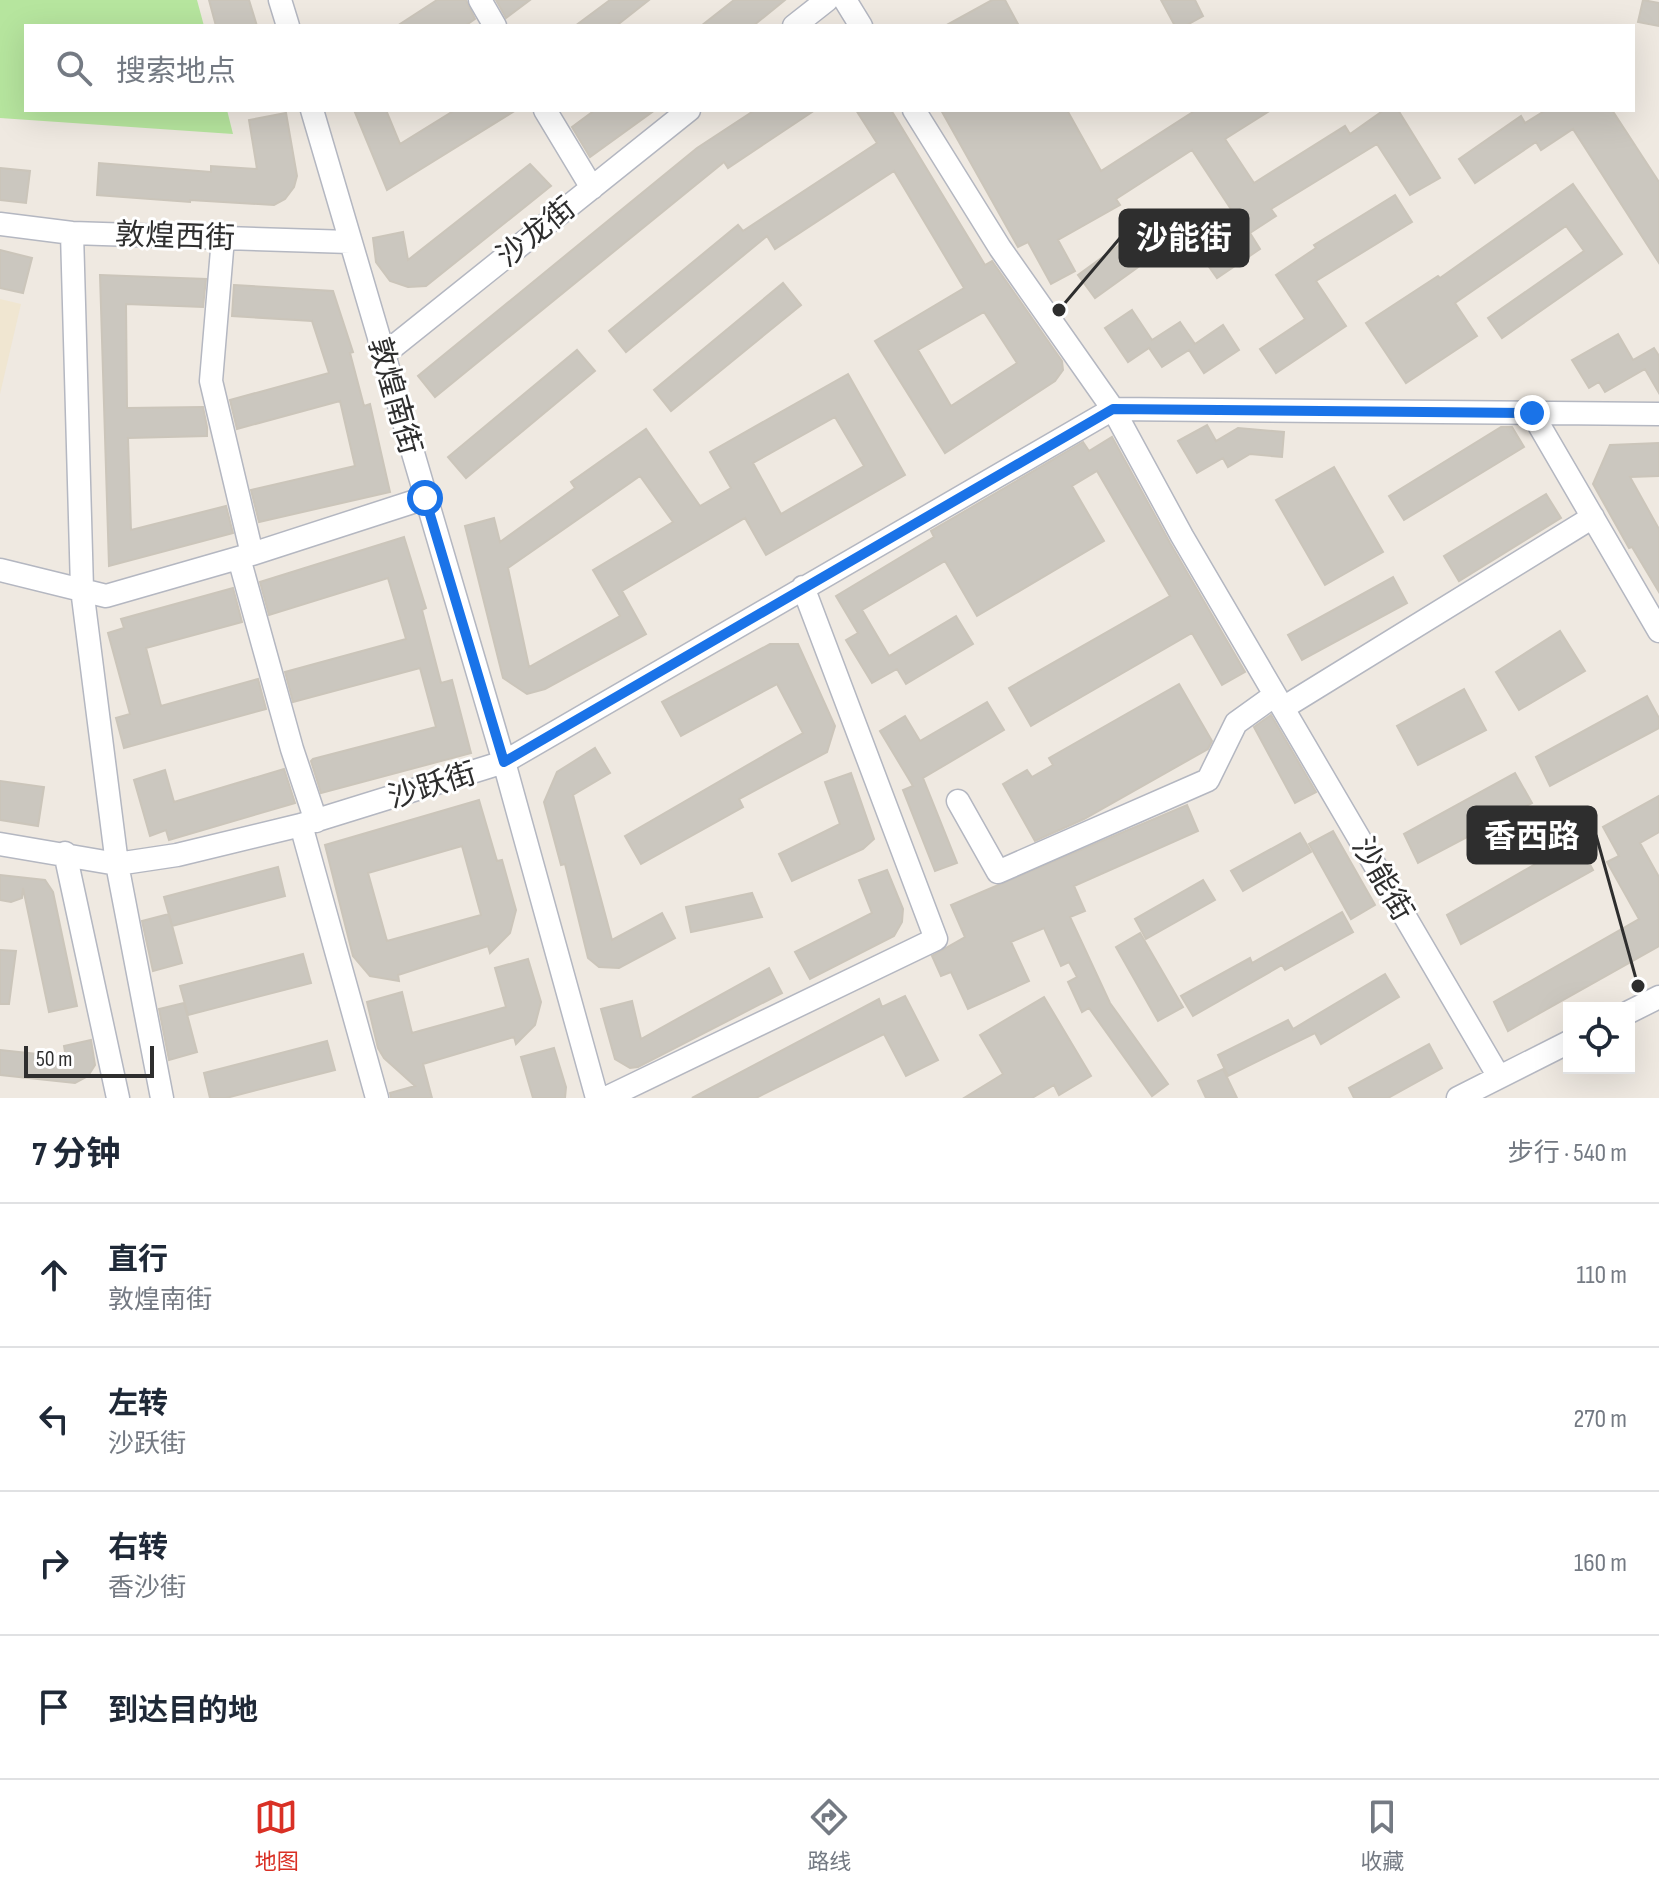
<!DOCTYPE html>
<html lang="zh">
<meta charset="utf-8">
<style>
:root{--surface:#fff;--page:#f6f6f7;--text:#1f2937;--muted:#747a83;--line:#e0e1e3;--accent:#d93025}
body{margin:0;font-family:"Sofia Sans Condensed","Noto Sans SC",sans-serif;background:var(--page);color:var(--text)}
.controls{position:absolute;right:24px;bottom:24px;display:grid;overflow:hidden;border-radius:0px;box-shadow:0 8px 32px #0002}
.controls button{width:72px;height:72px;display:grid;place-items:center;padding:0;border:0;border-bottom:2px solid var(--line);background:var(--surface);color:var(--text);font:40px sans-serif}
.scale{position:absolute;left:24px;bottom:20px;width:130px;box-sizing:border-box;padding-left:8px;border:4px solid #2e2e2e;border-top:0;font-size:22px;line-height:28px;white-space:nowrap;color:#2e2e2e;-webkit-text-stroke:6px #fff;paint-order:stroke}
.stop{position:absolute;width:24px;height:24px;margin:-18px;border:6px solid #1a73e8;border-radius:50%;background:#fff}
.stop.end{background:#1a73e8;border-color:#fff;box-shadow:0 2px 8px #0008}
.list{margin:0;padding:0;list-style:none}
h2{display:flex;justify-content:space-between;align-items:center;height:104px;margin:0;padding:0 32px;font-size:34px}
h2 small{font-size:26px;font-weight:400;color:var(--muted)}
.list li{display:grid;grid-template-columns:52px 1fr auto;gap:24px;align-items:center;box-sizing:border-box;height:144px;padding:0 32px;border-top:2px solid var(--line)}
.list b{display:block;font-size:30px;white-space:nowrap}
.list p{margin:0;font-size:26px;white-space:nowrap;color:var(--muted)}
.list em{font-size:26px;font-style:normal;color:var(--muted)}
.icon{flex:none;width:44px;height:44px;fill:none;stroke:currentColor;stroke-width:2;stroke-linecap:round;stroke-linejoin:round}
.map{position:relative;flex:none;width:1659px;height:1098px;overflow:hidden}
.search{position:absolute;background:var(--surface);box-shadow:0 8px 32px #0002;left:24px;right:24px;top:24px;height:88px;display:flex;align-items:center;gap:20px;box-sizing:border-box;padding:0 28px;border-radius:0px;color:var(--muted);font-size:30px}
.sheet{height:680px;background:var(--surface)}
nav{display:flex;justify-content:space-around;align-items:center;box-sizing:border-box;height:112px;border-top:2px solid var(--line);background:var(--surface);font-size:22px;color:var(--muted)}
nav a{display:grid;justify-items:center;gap:4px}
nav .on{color:var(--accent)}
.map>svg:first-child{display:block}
.education{fill:#f0e6d1}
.green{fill:#b6e59e}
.building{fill:#cbc7bf;stroke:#cbc5ba;stroke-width:2;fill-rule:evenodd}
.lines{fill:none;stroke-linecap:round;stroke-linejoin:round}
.street-casing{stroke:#b4b7c1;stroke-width:25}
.street{stroke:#fff;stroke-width:22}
.route{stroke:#1a73e8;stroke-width:10}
.labels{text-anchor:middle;stroke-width:6;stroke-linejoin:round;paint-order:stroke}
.street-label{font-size:30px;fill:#2e2e2e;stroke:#fff}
.leader{fill:none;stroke:#2e2e2e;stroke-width:3}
.callout-dot{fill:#2e2e2e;stroke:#fff;stroke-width:3}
.callout{fill:#2e2e2e;stroke:#2e2e2e;stroke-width:3}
.callout-label{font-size:32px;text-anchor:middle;font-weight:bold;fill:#fff}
</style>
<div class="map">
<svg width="1659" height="1098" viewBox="0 0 1659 1098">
<rect width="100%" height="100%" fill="#efe9e1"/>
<!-- education -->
<path class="education" d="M0,299L21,304L0,394Z"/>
<!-- green -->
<path class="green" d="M0,0H197L204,26H26V110H227L233,134L0,118Z"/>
<!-- building -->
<path class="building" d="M209,0H249L257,26H216Z
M437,0H466L475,19L465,26H397Z
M496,0H530L506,18Z
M610,0H649L616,26H575Z
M734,0H785L753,26H701Z
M992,0H1005L1019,26H945Z
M1161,0H1195L1203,16L1185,26H1175Z
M1643,0L1659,3V26L1638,22Z
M354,110H386L400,144L455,110H516L387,190Z
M595,110H655L590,157L572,127Z
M755,110H815L728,168L724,162L435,397L418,376L697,148Z
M856,110H891L985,265L992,261L1062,361L1063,370L1055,381L945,453L875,341L964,288L894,171L775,249L767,236L626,352L609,331L738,225L743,231L877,143ZM984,312L1017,363L951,406L918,350Z
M941,110H1067L1101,171L1196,110H1271L1225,139L1254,183L1345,126L1350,134L1384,110H1398L1440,178L1410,195L1377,144L1271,209L1276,216L1250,233L1260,249L1217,278L1200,254L1242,226L1192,150L1116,199L1120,205L1058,240L1075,271L1051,284L1028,242L1018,247Z
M1546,110H1612L1659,182V263L1573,129L1541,150L1536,142L1475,183L1459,159L1521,116L1525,123Z
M286,113L297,176L294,187L285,199L274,205L190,200V202L97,195L99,163L211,172V166L257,169L249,120Z
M530,164L551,186L426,286L408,287L390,281L376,262L373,238L403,232L408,260Z
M0,168L30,171L26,203L0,200Z
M1573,184L1622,254L1502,338L1488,318L1584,251L1566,226L1455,303L1477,336L1406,383L1366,323L1438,276L1440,278Z
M1395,195L1412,222L1316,281L1346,326L1276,373L1260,349L1305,319L1276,275L1316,248L1314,245Z
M1177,212L1196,237L1160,263L1155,255L1095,298L1078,275L1140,230L1144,237Z
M0,250L32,258L23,293L0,288Z
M100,275L206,279L203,307L126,304L127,408L203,407L207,427V436L128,438L131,530L226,506L233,533L109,566Z
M783,283L801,305L671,411L654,390Z
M234,285L333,291L353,352L350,353L364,406L370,404L390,492L259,522L251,490L355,466L340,401L237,429L230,400L329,373L312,321L232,316Z
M1132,310L1152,340L1180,322L1195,344L1223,325L1239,350L1204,373L1189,350L1162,367L1149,348L1128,362L1105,328Z
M1618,334L1633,360L1654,348L1659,356V393L1645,369L1605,392L1599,382L1589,388L1572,360Z
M577,350L595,371L466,478L448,457Z
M848,374L905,475L766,555L745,518L622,591L646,634L545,689L527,694L503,678L465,526L494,518L500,542L575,488L571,482L646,429L700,506L731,488L710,452ZM835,417L864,466L781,514L753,463ZM640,476L673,522L593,570L620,616L529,667L508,568Z
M1207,425L1216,441L1238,428L1284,432L1282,457L1250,454L1228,467L1223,458L1197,473L1178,441Z
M1501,427H1512L1524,447L1404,520L1389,496Z
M1112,437L1170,543L1245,672L1222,685L1192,633L1031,726L1009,688L1170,596L1097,471L1072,486L1104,541L977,616L945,561L862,610L889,656L956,616L973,644L906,684L897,669L872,683L846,640L858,633L836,596L934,537L931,531L1083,442L1089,451Z
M1659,443V476L1630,477L1659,529V592L1632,547L1629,548L1593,484L1610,445Z
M1334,467L1383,552L1325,585L1276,500Z
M1546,494L1561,518L1459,581L1444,556Z
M404,537L426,608L422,610L441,683L452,680L471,753L321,793L311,761L313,759L436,727L420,668L293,702L285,672L406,639L388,578L269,615L260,582Z
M1393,577L1407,603L1302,660L1288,635Z
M233,588L242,622L146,648L161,706L258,679L266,709L124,748L116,718L130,714L108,633L124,628L121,619Z
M1560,631L1585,671L1519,710L1496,672Z
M770,644H798L835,726L827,752L739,799L743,807L641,864L625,836L803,733L777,684L681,736L662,702Z
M1179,684L1212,741L1208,749L1084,819L1035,841L1003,784L1027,770L1032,777L1053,765L1049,758Z
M1464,689L1486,730L1418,765L1397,726Z
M1647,696L1659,718V728L1550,786L1536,757Z
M987,702L1004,730L923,778L957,863L935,871L903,790L913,786L880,731L905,716L920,741Z
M1271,715L1316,792L1295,803L1254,727Z
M595,748L610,773L573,795L612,940L662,913L675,938L619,968L599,967L588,958L565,864L561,865L544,802L557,772Z
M284,769L295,803L169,840L166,830L150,836L134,780L165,770L174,802Z
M851,773L874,839L863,849L792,881L779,854L840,824L825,782Z
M1515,773L1532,803L1418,863L1404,834Z
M0,781L44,787L38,826L0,820Z
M1659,796V832L1640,843L1659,877V946L1508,1031L1494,1002L1639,919L1607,862L1619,856L1603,827Z
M479,800L497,861L502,860L516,910L510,933L490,953L488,946L398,975L399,981L370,976L353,956L325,845ZM462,846L481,915L387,941L368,873Z
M1187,805L1198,831L1074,886L1085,911L1070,917L1110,1003L1168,1084L1152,1096L1089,1008L1082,1012L1068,982L1077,977L1069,962L1061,966L1044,928L1011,942L1029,981L968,1009L951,972L941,976L932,956L965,937L951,905Z
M1333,831L1375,905L1351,919L1309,844Z
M1300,833L1311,852L1243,891L1231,871Z
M1577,840L1593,870L1461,944L1447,915Z
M278,867L285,896L172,926L164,897Z
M887,870L903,909L902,922L894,936L810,979L795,952L872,913L859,880Z
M0,875L45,880L53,892L77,1006L49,1012L23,888L22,898L11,902L0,900Z
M1203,880L1215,900L1146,939L1135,919Z
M752,893L762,917L691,932L686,907Z
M1342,912L1353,932L1285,970L1282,965L1193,1016L1181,996L1250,958L1252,963Z
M169,914L182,963L153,971L142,921Z
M1140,933L1183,1007L1158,1021L1116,947Z
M0,950L16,951L9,1004H0Z
M303,954L311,983L188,1015L180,986Z
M528,959L541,1002L535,1025L516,1044L514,1037L423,1064L432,1098H391L390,1093L415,1086L384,1058L378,1048L367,1002L402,992L412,1033L506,1007L495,968Z
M769,968L782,993L638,1067L630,1068L615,1059L601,1009L632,1001L641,1039Z
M1385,974L1399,997L1321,1044L1315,1033L1228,1076L1218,1055L1288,1020L1293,1029Z
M905,996L938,1060L906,1076L884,1034L756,1098H692L879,999L882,1007Z
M1044,997L1091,1076L1059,1095L1054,1085L1032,1098H964L1003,1074L980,1035Z
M184,1003L197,1052L169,1060L159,1009Z
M91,1040L95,1065L88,1076L75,1083L0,1075V1050L66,1057L64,1046Z
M327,1041L335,1070L226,1098H210L204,1073Z
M1429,1044L1442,1068L1388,1098H1354L1349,1088Z
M554,1048L566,1087L565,1098H533L521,1057Z
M1223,1069L1237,1098H1206L1198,1081Z"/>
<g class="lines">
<!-- street casing -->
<g class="street-casing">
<path id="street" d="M280,0L288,26
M480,0L495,26
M845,0L861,26
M794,26L827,0
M312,110L504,762L597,1098
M545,110L592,188
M914,110L1000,248L1113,409L1182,536L1499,1077
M0,224L72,233L350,242
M72,233L82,589L117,864L162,1098
M223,238L211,381L252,554
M383,355L689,110
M1532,413L1659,631
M239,558L292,749L316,821
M0,570L106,596L252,554L425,498
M1283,708L1593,517
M958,801L998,872L1208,780L1236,723L1275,695
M301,825L377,1098
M0,844L117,864L177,855L301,825L504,762L1113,409L1659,414
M65,853L118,1098
M1629,1012L1659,997
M606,1098L936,939L803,587
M1458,1098L1569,1042"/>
</g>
<!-- street -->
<use href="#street" class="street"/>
</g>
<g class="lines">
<!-- route -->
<path class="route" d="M425,498L504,762L1113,409L1532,413"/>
</g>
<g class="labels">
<!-- street labels -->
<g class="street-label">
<text transform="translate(536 232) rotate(-39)" y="10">沙龙街</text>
<text transform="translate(175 236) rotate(2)" y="10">敦煌西街</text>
<text transform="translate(395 396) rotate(74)" y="10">敦煌南街</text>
<text transform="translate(432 785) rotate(-17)" y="10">沙跃街</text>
<text transform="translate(1383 879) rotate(60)" y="10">沙能街</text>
</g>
</g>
<!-- callouts -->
<path class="leader" d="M1059 310L1120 238M1638 986L1596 835"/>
<g class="callout-dot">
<circle cx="1059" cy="310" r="8"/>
<circle cx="1638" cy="986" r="8"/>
</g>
<g class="callout">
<rect x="1120" y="210" width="128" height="56" rx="8"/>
<rect x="1468" y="807" width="128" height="56" rx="8"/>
</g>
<g class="callout-label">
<text x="1184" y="249">沙能街</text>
<text x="1532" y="847">香西路</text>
</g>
</svg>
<div class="controls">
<button><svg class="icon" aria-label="locate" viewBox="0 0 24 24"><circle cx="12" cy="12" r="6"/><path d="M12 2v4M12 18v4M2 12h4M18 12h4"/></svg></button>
</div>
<div class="scale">50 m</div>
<div class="stop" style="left:425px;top:498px"></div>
<div class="stop end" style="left:1532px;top:413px"></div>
<div class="search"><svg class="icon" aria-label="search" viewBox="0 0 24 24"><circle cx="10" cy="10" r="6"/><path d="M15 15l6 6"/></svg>搜索地点</div>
</div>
<section class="sheet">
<h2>7 分钟<small>步行 · 540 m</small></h2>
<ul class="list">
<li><svg class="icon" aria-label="ahead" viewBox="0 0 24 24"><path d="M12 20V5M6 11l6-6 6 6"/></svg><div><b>直行</b><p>敦煌南街</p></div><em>110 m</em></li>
<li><svg class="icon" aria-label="left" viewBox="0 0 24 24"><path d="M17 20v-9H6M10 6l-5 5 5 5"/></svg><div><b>左转</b><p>沙跃街</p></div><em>270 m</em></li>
<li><svg class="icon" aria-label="right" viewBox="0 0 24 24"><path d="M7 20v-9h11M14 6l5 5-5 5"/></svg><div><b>右转</b><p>香沙街</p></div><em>160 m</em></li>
<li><svg class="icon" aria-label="arrive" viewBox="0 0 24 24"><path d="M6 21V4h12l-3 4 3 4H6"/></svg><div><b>到达目的地</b></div></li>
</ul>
</section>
<nav>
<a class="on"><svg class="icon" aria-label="map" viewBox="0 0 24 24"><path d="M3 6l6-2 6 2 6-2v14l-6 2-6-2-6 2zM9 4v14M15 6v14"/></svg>地图</a>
<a><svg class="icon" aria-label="directions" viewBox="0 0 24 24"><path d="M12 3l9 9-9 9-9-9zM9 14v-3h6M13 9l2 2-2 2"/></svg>路线</a>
<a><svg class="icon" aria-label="saved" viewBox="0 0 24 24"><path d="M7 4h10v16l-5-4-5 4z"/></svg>收藏</a>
</nav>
